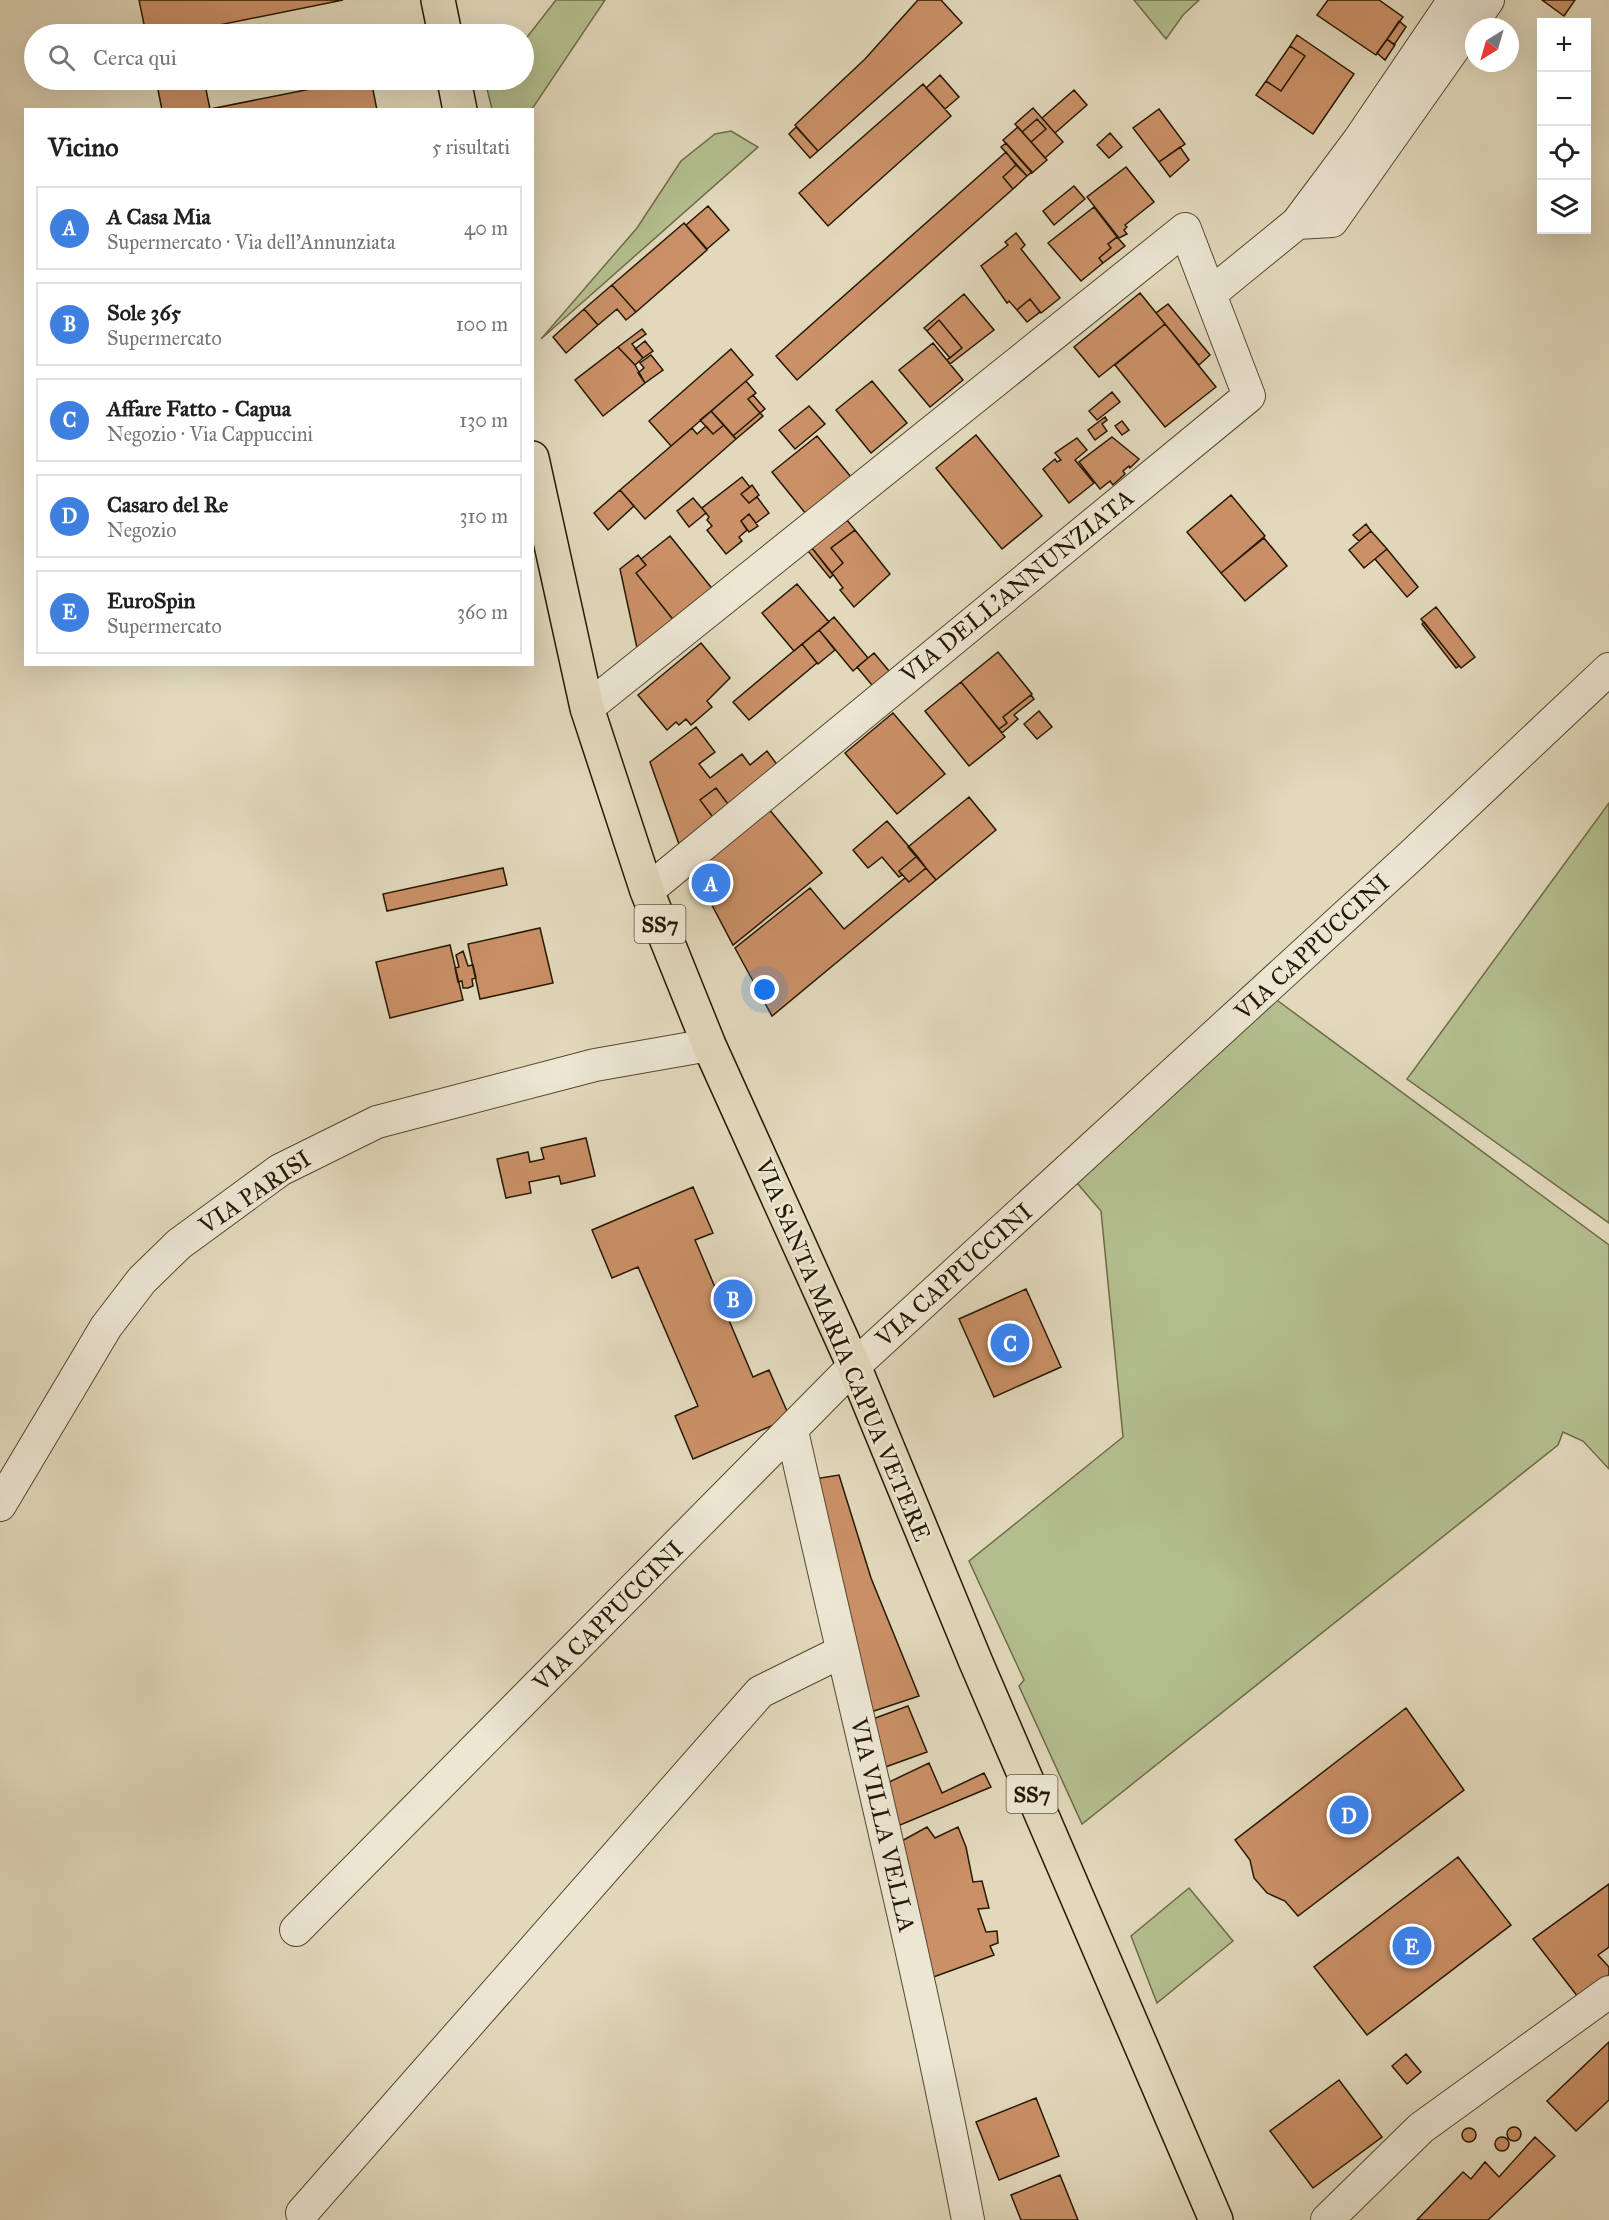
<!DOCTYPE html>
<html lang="it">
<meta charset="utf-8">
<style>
:root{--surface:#fff;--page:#f6f6f6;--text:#202124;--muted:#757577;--line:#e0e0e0;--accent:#8f2418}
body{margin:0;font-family:"IM FELL Great Primer",serif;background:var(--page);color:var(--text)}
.controls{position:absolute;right:18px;top:18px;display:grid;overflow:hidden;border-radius:0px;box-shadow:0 6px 24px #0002}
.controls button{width:54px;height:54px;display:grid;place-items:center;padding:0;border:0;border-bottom:2px solid var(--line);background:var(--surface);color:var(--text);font:30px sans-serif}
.compass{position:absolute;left:1465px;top:18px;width:54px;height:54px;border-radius:50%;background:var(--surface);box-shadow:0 6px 24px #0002;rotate:217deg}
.you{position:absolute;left:765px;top:990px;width:21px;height:21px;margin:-15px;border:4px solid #fff;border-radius:50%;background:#1a73e8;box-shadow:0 0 0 9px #1a73e833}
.badge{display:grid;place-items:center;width:39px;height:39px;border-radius:50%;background:var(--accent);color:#fff;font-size:20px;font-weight:700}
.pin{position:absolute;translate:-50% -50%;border:3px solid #fff;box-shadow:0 2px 6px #0006}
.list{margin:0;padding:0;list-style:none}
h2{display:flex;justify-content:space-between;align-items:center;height:78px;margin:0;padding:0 24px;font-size:26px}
h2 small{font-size:20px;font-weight:400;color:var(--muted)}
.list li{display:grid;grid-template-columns:39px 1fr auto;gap:18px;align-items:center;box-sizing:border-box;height:84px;margin:0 12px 12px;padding:0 12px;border:2px solid var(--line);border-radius:0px}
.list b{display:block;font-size:22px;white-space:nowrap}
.list p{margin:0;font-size:20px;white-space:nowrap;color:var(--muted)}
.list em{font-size:20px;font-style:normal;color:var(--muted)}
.icon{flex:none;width:33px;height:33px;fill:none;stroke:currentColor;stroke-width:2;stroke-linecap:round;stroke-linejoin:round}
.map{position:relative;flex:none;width:1609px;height:2220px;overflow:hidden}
.search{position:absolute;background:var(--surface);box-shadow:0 6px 24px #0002;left:24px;top:24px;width:510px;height:66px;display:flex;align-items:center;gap:15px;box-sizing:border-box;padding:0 21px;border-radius:33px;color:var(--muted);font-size:22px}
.panel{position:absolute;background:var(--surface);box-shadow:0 6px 24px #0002;left:24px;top:108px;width:510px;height:558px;border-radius:0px}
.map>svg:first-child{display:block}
.green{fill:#b4bf8f;stroke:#6e6c48;stroke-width:1.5}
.building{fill:#ca9067;stroke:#271802;stroke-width:1.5}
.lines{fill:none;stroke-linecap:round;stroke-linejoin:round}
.minor-casing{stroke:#564830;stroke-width:34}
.major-casing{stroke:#271802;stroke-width:36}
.minor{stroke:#ece6d3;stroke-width:32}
.major{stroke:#e2d9bc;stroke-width:33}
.labels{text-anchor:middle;stroke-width:5;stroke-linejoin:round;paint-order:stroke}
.shield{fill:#ece6d3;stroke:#625641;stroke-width:1.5}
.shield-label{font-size:22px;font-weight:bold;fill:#271802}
.street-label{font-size:24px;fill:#271802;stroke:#ece6d3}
</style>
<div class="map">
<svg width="1609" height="2220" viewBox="0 0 1609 2220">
<rect width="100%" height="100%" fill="#e2d9bc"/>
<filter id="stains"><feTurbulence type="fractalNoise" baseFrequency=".00333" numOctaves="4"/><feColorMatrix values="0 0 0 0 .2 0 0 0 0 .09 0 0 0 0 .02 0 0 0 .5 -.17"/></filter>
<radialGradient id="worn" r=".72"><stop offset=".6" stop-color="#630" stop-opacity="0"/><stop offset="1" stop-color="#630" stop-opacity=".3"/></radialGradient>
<!-- green -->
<path class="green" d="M556,0H605L532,109H492L487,89L493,80H524V41Z
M1134,0H1199L1183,15L1166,39Z
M731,131L758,147L541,339L637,228L681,161L715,134Z
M1609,803V1223L1407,1079Z
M1274,998L1609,1245V1469L1583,1441L1563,1432L1558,1445L1082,1824L1019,1686L1024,1680L969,1561L1123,1437L1101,1211L1077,1183Z
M1189,1888L1233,1941L1157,2003L1131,1936Z"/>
<!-- building -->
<path class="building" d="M139,0H343L194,30L195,34H146Z
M918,0H941L962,23L818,151L795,125L865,59Z
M1328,0H1379L1403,17L1376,55L1317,15Z
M1542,0H1575L1564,16Z
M1399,21L1406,27L1394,45L1387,39Z
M1297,35L1354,74L1313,134L1256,95L1266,81L1281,91L1305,56L1290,46Z
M1387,39L1395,45L1385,60L1377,53Z
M1290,46L1305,56L1281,91L1266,81Z
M940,75L959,97L945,109L926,88Z
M156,80H204L210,109L356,80H371L377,110H162Z
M923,84L951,116L828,226L799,193Z
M1074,90L1087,105L1055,133L1042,118Z
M1033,108L1063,142L1045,158L1031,142L1046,129L1037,119L1022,132L1015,124Z
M1159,109L1185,144L1159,162L1133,128Z
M1037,119L1046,129L1031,142L1022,132Z
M796,127L818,151L810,158L789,134Z
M1018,127L1047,160L1032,173L1003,140Z
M1110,133L1122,147L1109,158L1097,145Z
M1006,143L1032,172L1027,176L1001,147Z
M1180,147L1189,160L1170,177L1159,162Z
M1006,152L1016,165L1003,177L1013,189L797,380L776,356Z
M1016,165L1027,176L1013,189L1003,177Z
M1126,167L1154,202L1125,225L1127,227L1124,230L1127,234L1119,238L1087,197Z
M1074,186L1085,199L1054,225L1043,211Z
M708,206L729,230L707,249L686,225Z
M1094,207L1117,237L1108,244L1111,248L1099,258L1103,263L1081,281L1048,243Z
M684,223L707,250L636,312L612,285Z
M1016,233L1025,245L1021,249L1060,298L1041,313L1030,299L1017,310L1009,301L1007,303L981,266L1008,245L1005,242Z
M1117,237L1125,246L1103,263L1099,258L1111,248L1108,244Z
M612,285L636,312L626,320L617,309L598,325L584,309Z
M1140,293L1165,324L1099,377L1074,347Z
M964,294L994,330L950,364L947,360L962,348L939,320L927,331L924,328Z
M1030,299L1040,312L1027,322L1017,310Z
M1168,304L1210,355L1199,365L1156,313Z
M584,309L598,325L566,353L553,337Z
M939,320L962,348L950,358L927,331Z
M1165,324L1216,387L1165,427L1115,365Z
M642,329L646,334L632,344L643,358L635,365L618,347Z
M645,341L653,351L643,358L635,349Z
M933,343L963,380L930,407L899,370Z
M618,347L635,365L645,383L603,416L575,380Z
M731,349L753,375L671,446L649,421Z
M651,355L663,370L645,383L638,373L644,368L640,363Z
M746,381L756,393L748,399L760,413L733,436L711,411Z
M872,381L907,423L871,453L836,410Z
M1112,392L1120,402L1097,420L1089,411Z
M753,395L765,409L760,413L748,399Z
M809,406L825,424L795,449L779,430Z
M711,411L724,425L713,434L700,420Z
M760,413L763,416L736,439L733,436Z
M1105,417L1107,420L1102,424L1107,431L1095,440L1088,430Z
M1122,421L1129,430L1122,435L1115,426Z
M724,425L736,439L645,519L620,490L692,428L697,434L706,426L713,434Z
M976,435L1042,516L1002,549L936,468Z
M817,436L851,477L806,514L772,472Z
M1112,437L1139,459L1130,468L1129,466L1123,471L1125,474L1113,485L1110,481L1100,489L1079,462Z
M1077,438L1087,450L1075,460L1094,483L1069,503L1043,469L1055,459L1057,462L1061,460L1055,453Z
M742,477L750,487L741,494L749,503L757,497L769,513L756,523L749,514L741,521L747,530L739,537L742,541L726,554L707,530L712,526L707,520L709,517L702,508Z
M752,485L759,495L749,503L741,494Z
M620,490L634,506L608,530L594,513Z
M1231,495L1265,536L1221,573L1187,532Z
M693,498L706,513L689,527L677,511Z
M749,514L758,526L749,532L741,521Z
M847,520L855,530L831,548L843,563L832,573L812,548Z
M1366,524L1371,531L1359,541L1353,535Z
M855,530L890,574L854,607L840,590L843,588L832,573L843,563L831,548Z
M1371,531L1387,549L1364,568L1349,550Z
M670,536L714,591L675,622L636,573L646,565L641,559Z
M1264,538L1287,566L1245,601L1221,573Z
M812,548L833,575L830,578L808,551Z
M1387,549L1418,587L1407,597L1375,559Z
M638,555L646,565L636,573L675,622L637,648L620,569Z
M797,584L829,622L794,651L762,613Z
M1436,607L1475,657L1461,668L1421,619Z
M834,617L868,658L853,671L819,630Z
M1424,622L1459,666L1456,668L1422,624Z
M819,630L835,650L818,664L802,644Z
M701,643L730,678L707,701L712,707L691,725L686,719L679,725L676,722L667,730L638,695Z
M802,644L817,663L749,720L733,702Z
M998,652L1032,694L1003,717L1007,723L999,729L961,682Z
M874,653L894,677L877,691L857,667Z
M961,682L1005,737L969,766L925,711Z
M1031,695L1034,699L1014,715L1018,719L1002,733L999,729L1007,723L1003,717Z
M1039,711L1052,727L1037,739L1024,724Z
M893,713L945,774L897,814L845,753Z
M696,727L715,752L699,764L710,778L742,754L750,765L767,751L781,770L731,808L716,788L700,800L715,820L680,847L650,762Z
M716,788L731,808L715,820L700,800Z
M969,797L996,830L936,880L908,847Z
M768,808L822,873L733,945L693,869Z
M887,821L917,856L899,871L902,875L899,877L882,857L868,868L853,850Z
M917,856L926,868L909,882L899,871Z
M503,868L507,885L387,911L383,894Z
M926,868L936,880L772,1016L735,948L810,888L844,929L905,878L909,882Z
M540,928L553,983L480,999L468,944Z
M450,945L463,1000L390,1018L376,962Z
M463,951L468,966L473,965L476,978L472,979L473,986L468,988H463L462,981L458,982L455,968L459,967L456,955Z
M586,1138L595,1176L561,1184L559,1176L529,1182L531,1193L506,1198L497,1159L528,1152L530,1162L544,1159L541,1148Z
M693,1187L713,1233L695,1240L753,1377L769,1370L790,1418L693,1459L675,1416L698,1406L638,1267L612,1278L592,1230Z
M1026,1289L1061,1367L994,1397L959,1319Z
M839,1475L871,1578L919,1696L871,1712L814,1479Z
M908,1706L927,1752L880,1769L870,1720Z
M1406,1708L1464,1790L1298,1916L1285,1901L1267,1893L1254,1878L1250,1860L1235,1840Z
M929,1763L942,1793L984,1773L991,1787L893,1828L885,1784Z
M927,1827L935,1838L958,1827L966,1847L973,1882L982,1881L989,1908L978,1909L986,1932L997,1931L998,1943L990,1946L994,1955L928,1979L900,1842Z
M1458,1857L1511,1925L1367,2035L1314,1967Z
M1609,1884V1947L1598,1955L1609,1967V1975L1578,1997L1533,1939Z
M1609,2042V2100L1576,2131L1547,2101Z
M1406,2054L1421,2072L1407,2084L1392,2066Z
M1339,2080L1382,2137L1313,2188L1270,2131Z
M1036,2098L1059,2156L999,2180L976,2122Z
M1507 2134a7 7 0 1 1 14 0a7 7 0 1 1-14 0Z
M1462 2135a7 7 0 1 1 14 0a7 7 0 1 1-14 0Z
M1495 2144a7 7 0 1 1 14 0a7 7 0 1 1-14 0Z
M1535,2137L1555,2156L1488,2220H1417L1463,2172L1471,2179L1485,2162L1499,2177Z
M1060,2175L1078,2220H1021L1011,2195Z"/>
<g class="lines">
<!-- minor casing -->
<g class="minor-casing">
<path id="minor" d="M1297,223L1359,140L1454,0
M1210,294L1297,223L1332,221L1488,0
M587,708L1185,229L1249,396L647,891
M792,1431C851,1694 917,1955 968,2220
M0,1505L106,1327L142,1280L179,1244L280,1170L377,1122L595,1065L709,1045
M296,1930L854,1366L1413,854L1609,669
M302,2213L760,1692L841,1652
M1327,2220L1421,2128L1609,1992"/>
</g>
<!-- major casing -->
<g class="major-casing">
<path id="major" d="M438,0L445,34
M454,80L460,110
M532,458L587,708L647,891L709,1045L854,1366L975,1660L1216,2220"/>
</g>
<!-- minor -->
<use href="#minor" class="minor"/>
<!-- major -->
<use href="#major" class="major"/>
</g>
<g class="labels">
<!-- shield labels -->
<g class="shield">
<rect x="634.5" y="905" width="51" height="38" rx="4.5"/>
<rect x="1006.5" y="1775" width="51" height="38" rx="4.5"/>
</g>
<g class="shield-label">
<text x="660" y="932">SS7</text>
<text x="1032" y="1802">SS7</text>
</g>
<!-- street labels -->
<g class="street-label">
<text transform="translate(1017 586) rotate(-39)" y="8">VIA DELL'ANNUNZIATA</text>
<text transform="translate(1312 947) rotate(-43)" y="8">VIA CAPPUCCINI</text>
<text transform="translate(255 1192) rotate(-34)" y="8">VIA PARISI</text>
<text transform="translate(954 1275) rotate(-42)" y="8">VIA CAPPUCCINI</text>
<text transform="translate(843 1350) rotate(67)" y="8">VIA SANTA MARIA CAPUA VETERE</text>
<text transform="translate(608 1616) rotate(-45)" y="8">VIA CAPPUCCINI</text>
<text transform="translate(883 1825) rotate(77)" y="8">VIA VILLA VELLA</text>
</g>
</g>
<rect width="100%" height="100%" filter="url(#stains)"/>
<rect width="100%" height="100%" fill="url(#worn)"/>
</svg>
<div class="controls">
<button>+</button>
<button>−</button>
<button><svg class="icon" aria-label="locate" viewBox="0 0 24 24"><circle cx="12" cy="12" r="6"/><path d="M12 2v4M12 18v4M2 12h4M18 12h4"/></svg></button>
<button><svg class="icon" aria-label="layers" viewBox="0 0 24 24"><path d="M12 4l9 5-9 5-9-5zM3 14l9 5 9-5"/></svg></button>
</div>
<svg class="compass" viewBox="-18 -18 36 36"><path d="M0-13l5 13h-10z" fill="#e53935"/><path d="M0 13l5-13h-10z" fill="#757577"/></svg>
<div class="you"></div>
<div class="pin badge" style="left:711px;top:883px;background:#3f7fe0">A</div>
<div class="pin badge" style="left:733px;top:1299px;background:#3f7fe0">B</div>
<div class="pin badge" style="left:1010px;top:1343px;background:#3f7fe0">C</div>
<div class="pin badge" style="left:1349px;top:1815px;background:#3f7fe0">D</div>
<div class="pin badge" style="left:1412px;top:1946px;background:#3f7fe0">E</div>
<div class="search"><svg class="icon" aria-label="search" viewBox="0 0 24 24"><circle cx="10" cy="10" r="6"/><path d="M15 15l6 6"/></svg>Cerca qui</div>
<section class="panel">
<h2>Vicino<small>5 risultati</small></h2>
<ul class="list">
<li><span class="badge" style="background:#3f7fe0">A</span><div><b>A Casa Mia</b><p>Supermercato · Via dell'Annunziata</p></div><em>40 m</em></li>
<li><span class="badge" style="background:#3f7fe0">B</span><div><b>Sole 365</b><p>Supermercato</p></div><em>100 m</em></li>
<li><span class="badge" style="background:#3f7fe0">C</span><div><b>Affare Fatto - Capua</b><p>Negozio · Via Cappuccini</p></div><em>130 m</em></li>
<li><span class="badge" style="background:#3f7fe0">D</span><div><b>Casaro del Re</b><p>Negozio</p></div><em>310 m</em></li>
<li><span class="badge" style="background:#3f7fe0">E</span><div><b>EuroSpin</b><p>Supermercato</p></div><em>360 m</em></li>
</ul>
</section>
</div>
